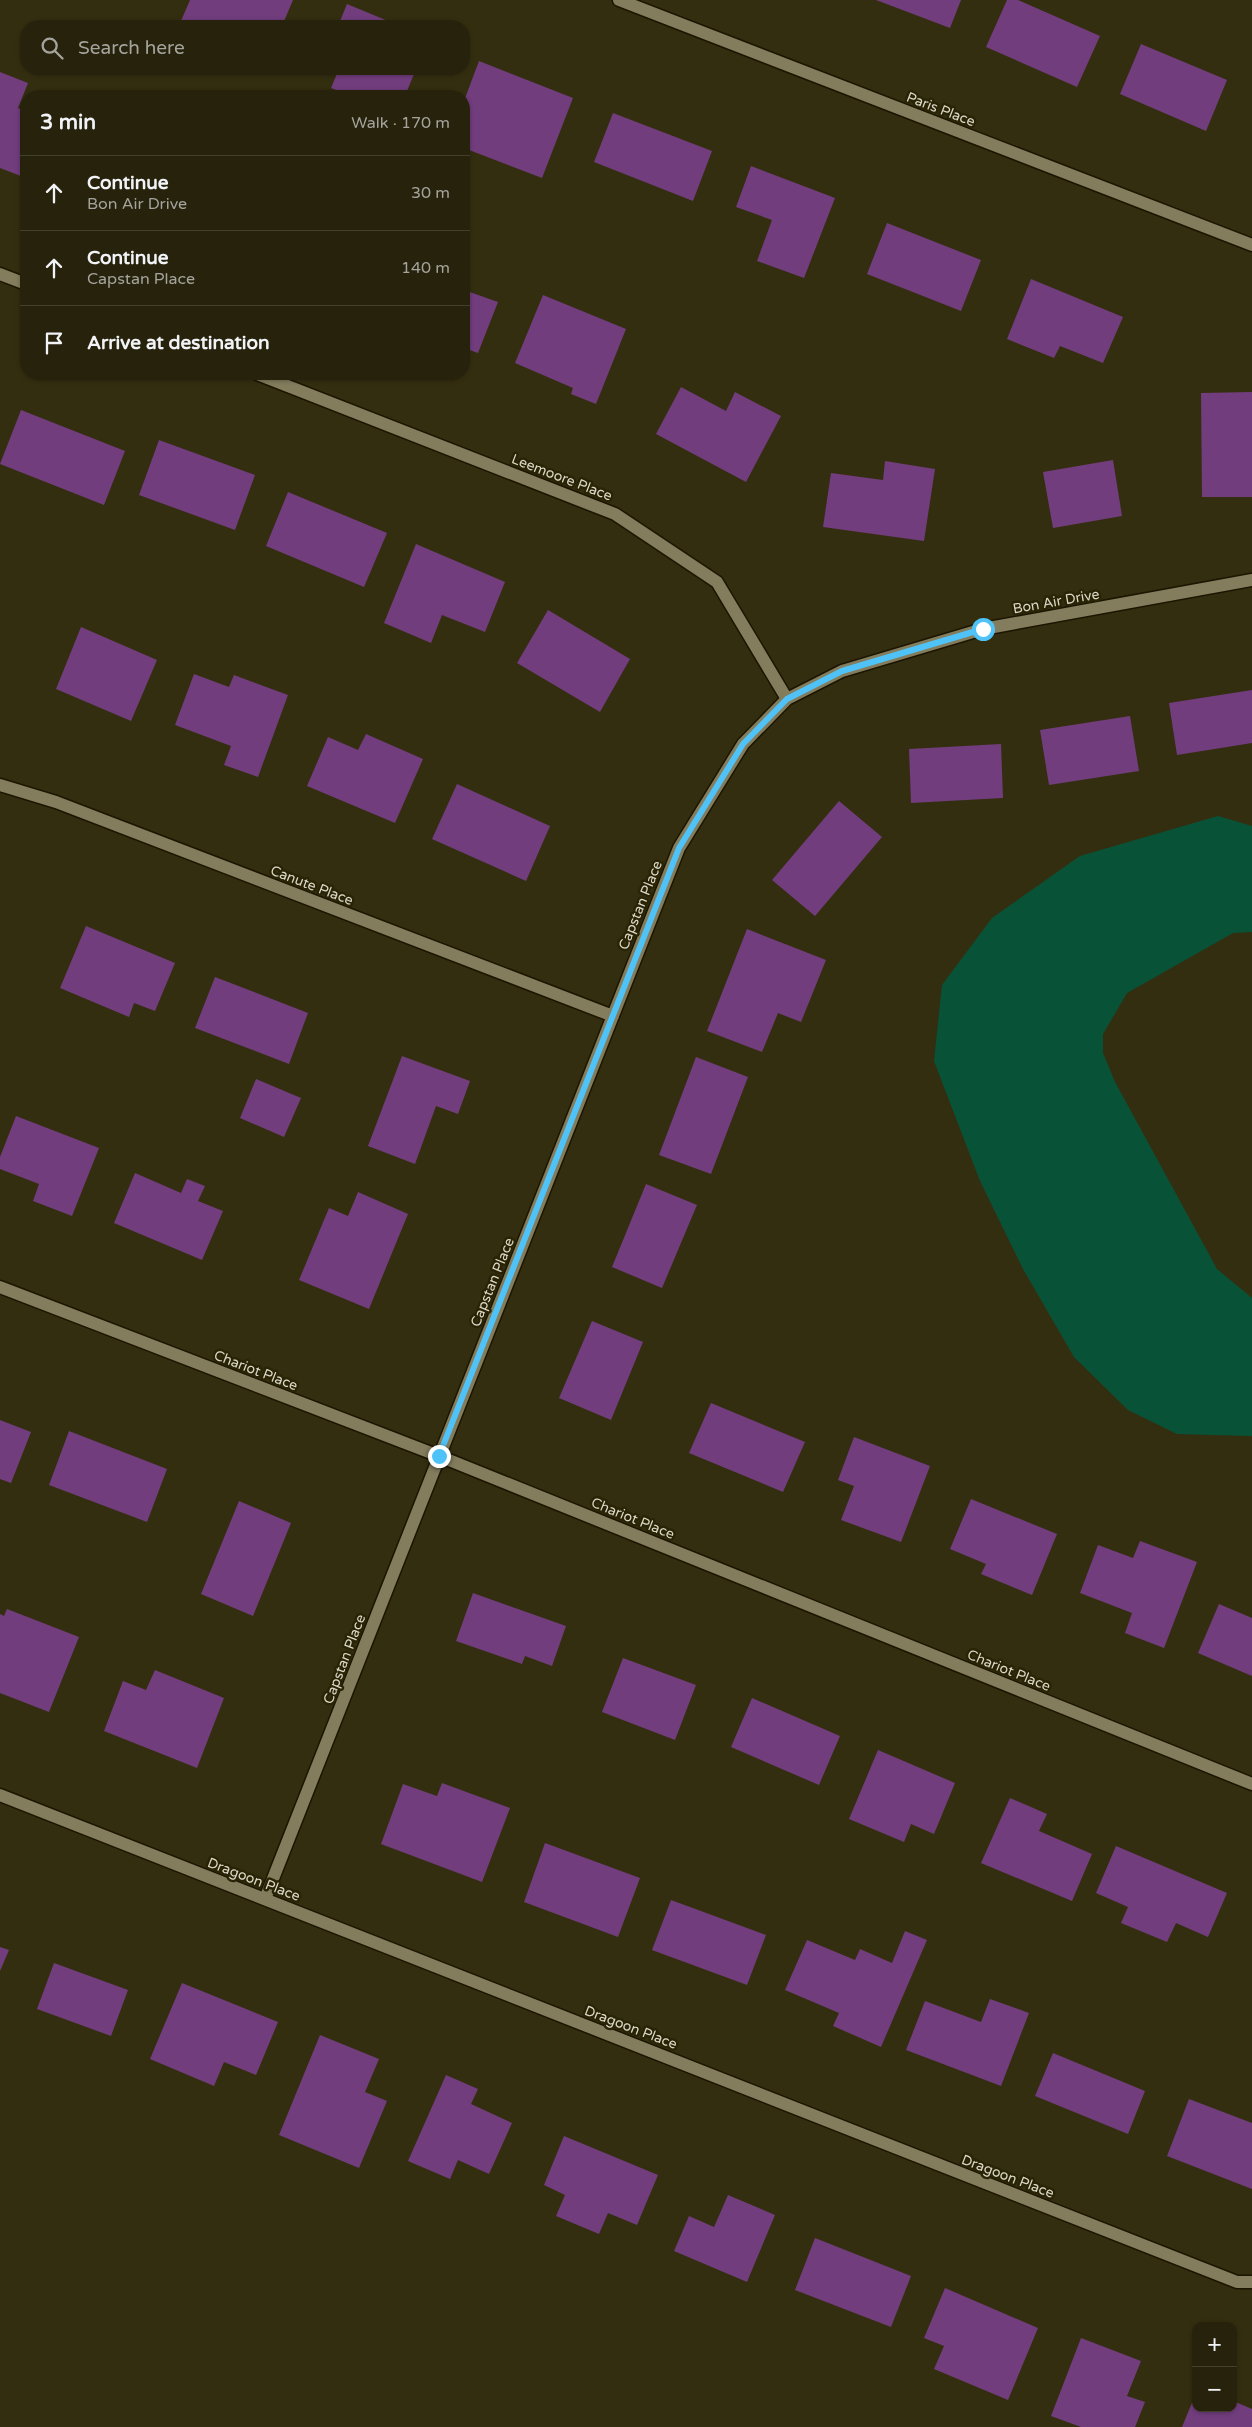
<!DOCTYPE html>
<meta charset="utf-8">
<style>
:root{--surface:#27220c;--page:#2f2a15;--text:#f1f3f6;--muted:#a4a49d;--line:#433f2d}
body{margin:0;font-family:"Varela Round",sans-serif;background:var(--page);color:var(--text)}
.controls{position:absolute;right:15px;bottom:15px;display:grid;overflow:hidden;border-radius:10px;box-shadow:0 1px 4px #0004}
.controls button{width:45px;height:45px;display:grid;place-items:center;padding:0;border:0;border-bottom:1px solid var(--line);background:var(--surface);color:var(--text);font:25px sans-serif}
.stop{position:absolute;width:15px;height:15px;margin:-11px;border:4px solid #4fc3f7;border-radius:50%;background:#fff}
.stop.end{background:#4fc3f7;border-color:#fff;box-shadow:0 1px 5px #0008}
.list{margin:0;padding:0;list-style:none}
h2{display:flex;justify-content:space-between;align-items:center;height:65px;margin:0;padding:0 20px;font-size:21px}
h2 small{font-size:16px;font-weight:400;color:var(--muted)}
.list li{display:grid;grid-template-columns:32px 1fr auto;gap:15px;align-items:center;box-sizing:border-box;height:75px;padding:0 20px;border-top:1px solid var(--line)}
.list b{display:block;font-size:19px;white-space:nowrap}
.list p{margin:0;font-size:16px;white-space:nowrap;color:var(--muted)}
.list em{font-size:16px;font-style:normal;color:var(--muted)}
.icon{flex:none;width:28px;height:28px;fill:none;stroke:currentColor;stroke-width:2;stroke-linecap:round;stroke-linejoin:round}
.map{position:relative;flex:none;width:1252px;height:2427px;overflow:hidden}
.search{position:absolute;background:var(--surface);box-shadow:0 1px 4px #0004;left:20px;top:20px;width:450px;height:55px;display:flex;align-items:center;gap:12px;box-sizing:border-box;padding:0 18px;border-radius:20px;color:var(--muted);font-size:19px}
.panel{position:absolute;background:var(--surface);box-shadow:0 1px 4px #0004;left:20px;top:90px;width:450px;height:290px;border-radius:20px}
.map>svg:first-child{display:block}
.green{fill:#085338}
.building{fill:#713d7d}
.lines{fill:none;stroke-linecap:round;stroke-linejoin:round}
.street-casing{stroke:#1c1500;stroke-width:15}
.street{stroke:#837c5d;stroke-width:12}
.route{stroke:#4fc3f7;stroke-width:6}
.labels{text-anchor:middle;stroke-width:5;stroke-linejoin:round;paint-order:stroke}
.street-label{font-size:14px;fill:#dcd8c7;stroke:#2a2406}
</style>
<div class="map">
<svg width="1252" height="2427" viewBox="0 0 1252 2427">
<rect width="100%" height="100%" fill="#342e10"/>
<!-- green -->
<path class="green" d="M1218,816L1252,826V932L1233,933L1127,993L1103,1034V1053L1115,1082L1217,1269L1252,1298V1436L1177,1434L1128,1410L1074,1357L1023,1269L980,1181L934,1061L942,985L992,918L1080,856Z"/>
<!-- building -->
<path class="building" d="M190,0H293L282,26H193L181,21Z
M876,0H961L950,28Z
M1007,0H1018L1100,36L1077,87L986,47Z
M347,4L400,26H338Z
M1141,44L1227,80L1206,131L1120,94Z
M479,61L573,98L542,178L464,148V101Z
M339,69H416L405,96H352L331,88Z
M0,72L28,83L18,108L26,111V178L0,168Z
M613,113L712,151L693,201L594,162Z
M751,166L835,198L804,278L757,261L772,220L736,207Z
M887,223L981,260L961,311L867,274Z
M1031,279L1123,317L1103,363L1060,346L1054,358L1007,339Z
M464,290L498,302L478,353L464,348Z
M543,295L626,329L596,404L571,394L573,388L515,363Z
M681,387L726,411L735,392L781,416L746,482L656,434Z
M1252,392V497H1202L1201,393Z
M21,410L125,451L104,505L0,464Z
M159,440L255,475L235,530L139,495Z
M1113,460L1122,516L1053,528L1043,472Z
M885,461L935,469L924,541L823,527L831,473L883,480Z
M288,492L387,533L364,587L266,546Z
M416,544L505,582L485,632L442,615L431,643L384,623Z
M548,610L630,659L600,712L517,663Z
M81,627L157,660L131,721L56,689Z
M194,674L229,687L234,675L288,695L258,777L224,765L231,746L175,725Z
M1252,690V743L1177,755L1169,703Z
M1130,716L1139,771L1049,785L1040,730Z
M366,734L423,759L395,823L307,786L328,737L358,750Z
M1001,744L1003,798L911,803L909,749Z
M457,784L550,826L526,881L432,839Z
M839,801L882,837L815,916L772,880Z
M86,926L175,963L155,1011L134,1003L129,1017L60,988Z
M747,929L826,960L801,1022L778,1013L762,1052L707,1031Z
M215,977L308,1013L289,1064L195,1028Z
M402,1056L470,1081L458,1114L436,1106L415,1164L368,1146Z
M696,1057L748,1077L711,1174L659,1155Z
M256,1079L301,1098L284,1137L240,1118Z
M16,1116L99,1148L72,1216L33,1201L39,1184L0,1169V1157Z
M135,1173L181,1193L187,1179L205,1186L198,1201L223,1211L202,1260L114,1223Z
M646,1184L697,1205L662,1288L612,1267Z
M358,1192L408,1214L369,1309L299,1280L329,1208L348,1216Z
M592,1321L643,1342L611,1420L559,1398Z
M711,1403L805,1442L783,1492L689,1453Z
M0,1420L31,1432L11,1483L0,1479Z
M69,1431L167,1469L147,1522L49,1485Z
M854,1437L930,1466L901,1542L841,1520L854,1486L838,1480Z
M971,1499L1057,1534L1032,1595L981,1574L986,1564L950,1549Z
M239,1501L291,1523L253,1616L201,1594Z
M1140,1541L1197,1562L1164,1648L1125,1633L1132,1613L1080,1593L1098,1545L1133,1558Z
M473,1593L566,1626L552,1666L525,1656L522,1664L456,1641Z
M1219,1604L1252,1618V1676L1198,1653Z
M7,1609L79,1637L49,1712L0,1693V1614L4,1616Z
M623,1658L696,1685L675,1740L602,1712Z
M155,1670L224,1698L197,1768L104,1731L123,1681L146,1690Z
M752,1698L840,1736L819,1785L731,1747Z
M878,1750L955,1783L934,1834L911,1824L904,1842L849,1819Z
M442,1783L510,1808L482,1882L381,1844L403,1784L437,1796Z
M1010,1798L1047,1814L1039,1831L1092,1854L1072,1901L981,1863Z
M545,1843L640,1878L618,1937L524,1902Z
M1116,1846L1227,1893L1208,1937L1176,1923L1167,1942L1121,1923L1128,1907L1096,1893Z
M671,1900L766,1935L747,1985L652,1950Z
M905,1931L927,1940L881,2047L833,2026L839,2013L785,1990L807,1940L855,1960L860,1949L892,1963Z
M0,1947L9,1950L0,1971Z
M54,1963L128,1990L111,2036L37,2009Z
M182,1983L278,2022L256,2075L224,2062L214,2086L150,2059Z
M990,1999L1029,2013L1001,2086L906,2050L925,2001L981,2022Z
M320,2035L379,2059L365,2092L387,2101L359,2168L279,2135Z
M1053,2053L1145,2091L1128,2134L1035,2096Z
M446,2075L478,2089L471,2104L512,2123L489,2174L458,2160L450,2179L408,2161Z
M1189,2099L1252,2123V2189L1167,2156Z
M564,2136L658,2175L637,2225L608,2213L599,2234L556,2216L565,2195L544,2185Z
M728,2195L775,2215L747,2282L674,2251L689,2216L714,2227Z
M815,2238L911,2276L891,2327L795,2290Z
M945,2288L1038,2328L1008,2400L934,2369L944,2346L924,2338Z
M1081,2338L1141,2361L1127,2396L1145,2402L1135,2427H1081L1051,2416Z
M1196,2393V2408H1233V2401L1252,2409V2427H1182Z"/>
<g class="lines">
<!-- street casing -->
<g class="street-casing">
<path id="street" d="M619,0L1252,245
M0,274L26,284
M257,374L615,514L717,582L787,699
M0,785L56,802L613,1016
M0,1287L439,1456L1252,1784
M0,1795L1237,2282H1252
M265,1899L679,848L743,744L787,699L842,671L983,629L1252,580"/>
</g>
<!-- street -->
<use href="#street" class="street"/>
</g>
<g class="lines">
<!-- route -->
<path class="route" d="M439,1456L679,848L743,744L787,699L842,671L983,629"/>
</g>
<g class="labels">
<!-- street labels -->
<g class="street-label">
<text transform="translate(941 109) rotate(21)" y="5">Paris Place</text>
<text transform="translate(562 477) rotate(21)" y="5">Leemoore Place</text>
<text transform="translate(1056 601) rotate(-10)" y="5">Bon Air Drive</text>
<text transform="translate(312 885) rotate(21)" y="5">Canute Place</text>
<text transform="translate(640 905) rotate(-68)" y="5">Capstan Place</text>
<text transform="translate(492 1282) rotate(-68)" y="5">Capstan Place</text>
<text transform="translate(256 1370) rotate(21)" y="5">Chariot Place</text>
<text transform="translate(633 1518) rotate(22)" y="5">Chariot Place</text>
<text transform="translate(344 1659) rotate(-69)" y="5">Capstan Place</text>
<text transform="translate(1009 1670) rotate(22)" y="5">Chariot Place</text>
<text transform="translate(254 1879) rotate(21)" y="5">Dragoon Place</text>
<text transform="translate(631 2027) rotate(21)" y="5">Dragoon Place</text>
<text transform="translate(1008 2176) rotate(21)" y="5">Dragoon Place</text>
</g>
</g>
</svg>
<div class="controls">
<button>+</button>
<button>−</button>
</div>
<div class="stop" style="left:983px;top:629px"></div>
<div class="stop end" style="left:439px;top:1456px"></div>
<div class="search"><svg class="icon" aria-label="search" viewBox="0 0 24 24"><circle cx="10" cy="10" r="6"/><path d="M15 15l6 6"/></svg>Search here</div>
<section class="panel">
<h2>3 min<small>Walk · 170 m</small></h2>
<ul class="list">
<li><svg class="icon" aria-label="ahead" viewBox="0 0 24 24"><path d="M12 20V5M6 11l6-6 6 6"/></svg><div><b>Continue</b><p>Bon Air Drive</p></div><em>30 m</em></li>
<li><svg class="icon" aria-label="ahead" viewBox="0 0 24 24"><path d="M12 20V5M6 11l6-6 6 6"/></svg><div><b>Continue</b><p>Capstan Place</p></div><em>140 m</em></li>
<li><svg class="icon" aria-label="arrive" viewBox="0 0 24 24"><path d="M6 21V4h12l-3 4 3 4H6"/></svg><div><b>Arrive at destination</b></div></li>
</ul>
</section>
</div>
